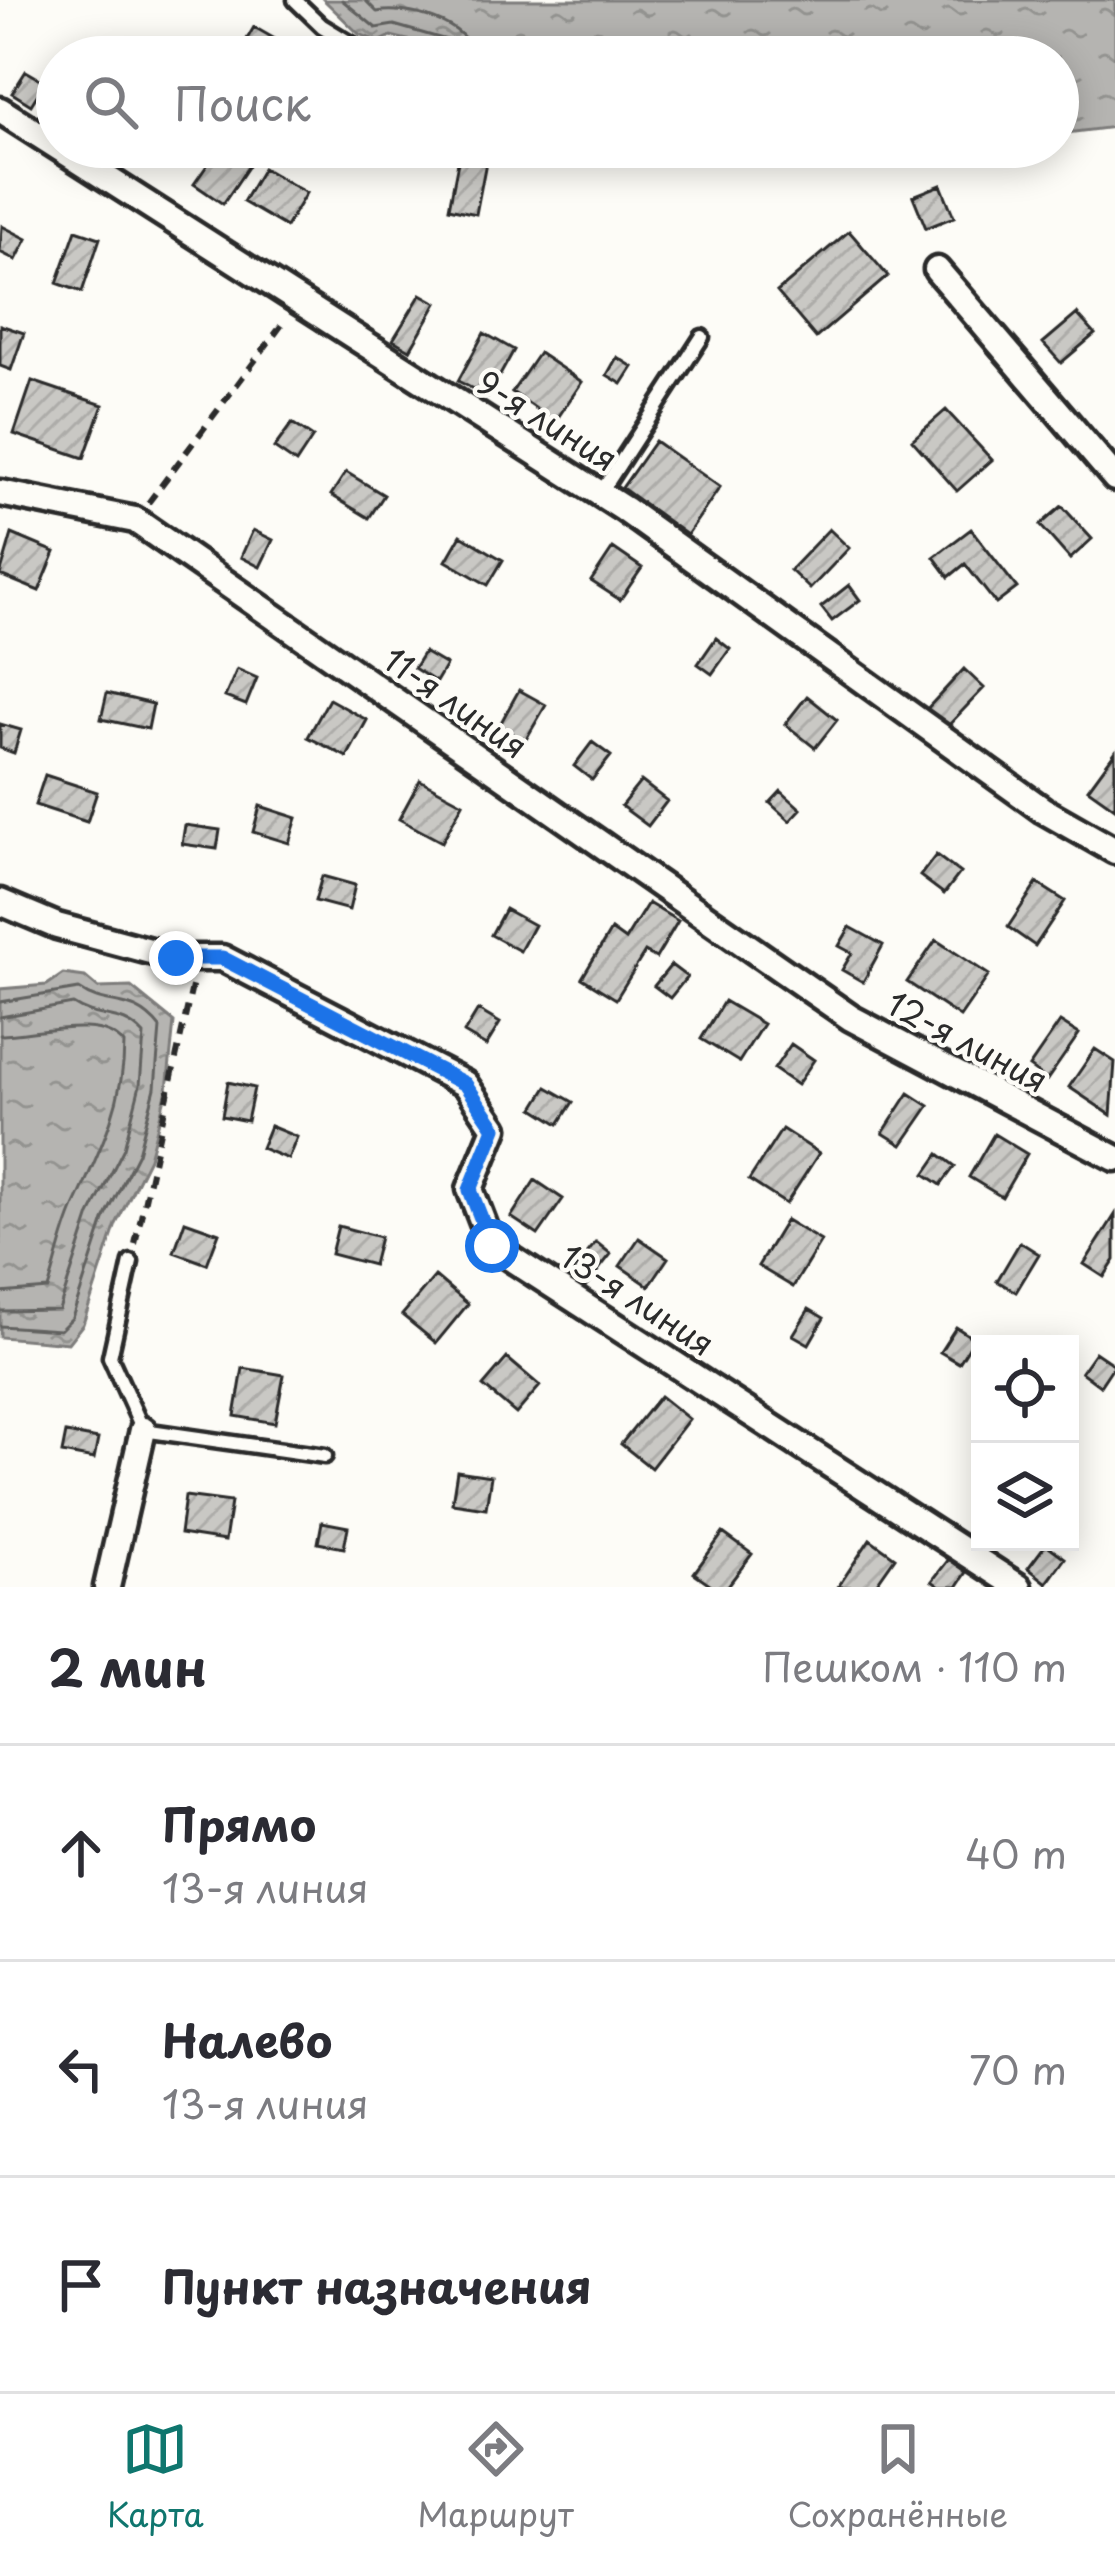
<!DOCTYPE html>
<html lang="ru">
<meta charset="utf-8">
<style>
:root{--surface:#fff;--page:#f2f2f3;--text:#2b2b33;--muted:#7c7c81;--line:#e1e1e2;--accent:#0f766e}
body{margin:0;font-family:"Playpen Sans",sans-serif;background:var(--page);color:var(--text)}
.controls{position:absolute;right:36px;bottom:36px;display:grid;overflow:hidden;border-radius:0px;box-shadow:0 6px 30px #0003}
.controls button{width:108px;height:108px;display:grid;place-items:center;padding:0;border:0;border-bottom:3px solid var(--line);background:var(--surface);color:var(--text);font:60px sans-serif}
.stop{position:absolute;width:36px;height:36px;margin:-27px;border:9px solid #1a73e8;border-radius:50%;background:#fff}
.stop.end{background:#1a73e8;border-color:#fff;box-shadow:0 3px 12px #0008}
.list{margin:0;padding:0;list-style:none}
h2{display:flex;justify-content:space-between;align-items:center;height:156px;margin:0;padding:0 48px;font-size:51px}
h2 small{font-size:39px;font-weight:400;color:var(--muted)}
.list li{display:grid;grid-template-columns:78px 1fr auto;gap:36px;align-items:center;box-sizing:border-box;height:216px;padding:0 48px;border-top:3px solid var(--line)}
.list b{display:block;font-size:45px;white-space:nowrap}
.list p{margin:0;font-size:39px;white-space:nowrap;color:var(--muted)}
.list em{font-size:39px;font-style:normal;color:var(--muted)}
.icon{flex:none;width:66px;height:66px;fill:none;stroke:currentColor;stroke-width:2;stroke-linecap:round;stroke-linejoin:round}
.map{position:relative;flex:none;width:1115px;height:1587px;overflow:hidden}
.search{position:absolute;background:var(--surface);box-shadow:0 6px 30px #0003;left:36px;right:36px;top:36px;height:132px;display:flex;align-items:center;gap:30px;box-sizing:border-box;padding:0 42px;border-radius:66px;color:var(--muted);font-size:45px}
.sheet{height:804px;background:var(--surface)}
nav{display:flex;justify-content:space-around;align-items:center;box-sizing:border-box;height:168px;border-top:3px solid var(--line);background:var(--surface);font-size:33px;color:var(--muted)}
nav a{display:grid;justify-items:center;gap:6px}
nav .on{color:var(--accent)}
.map>svg:first-child{display:block}
.water{fill:url(#water-ripples);stroke:#7e7d7b;stroke-width:3}
.lines{fill:none;stroke-linecap:round;stroke-linejoin:round}
.shore{stroke:#626261;stroke-width:3}
.building{fill:url(#building-hatch);stroke:#2b2b2b;stroke-width:3}
.service-casing{stroke:#2b2b2b;stroke-width:21}
.minor-casing{stroke:#2b2b2b;stroke-width:33}
.path{stroke:#2b2b2b;stroke-width:6;stroke-dasharray:12 9;stroke-linecap:butt}
.service{stroke:#fdfcf7;stroke-width:12}
.minor{stroke:#fdfcf7;stroke-width:24}
.route{stroke:#1a73e8;stroke-width:15}
.labels{text-anchor:middle;stroke-width:9;stroke-linejoin:round;paint-order:stroke}
.street-label{font-size:33px;fill:#2b2b2b;stroke:#fdfcf7}
</style>
<div class="map">
<svg width="1115" height="1587" viewBox="0 0 1115 1587">
<defs>
<pattern id="water-ripples" width="26" height="14" patternUnits="userSpaceOnUse" patternTransform="scale(3)"><rect width="26" height="14" fill="#b5b4b1"/><path d="M2 4q2-2 4 0t4 0M15 11q2-2 4 0t4 0" fill="none" stroke="#939390"/></pattern>
<pattern id="building-hatch" width="6" height="6" patternUnits="userSpaceOnUse" patternTransform="scale(3)"><rect width="6" height="6" fill="#c9c8c4"/><path d="M-1 1l2-2M0 6l6-6M5 7l2-2" fill="none" stroke="#adaca9"/></pattern>
</defs>
<rect width="100%" height="100%" fill="#fdfcf7"/>
<filter id="ink" filterUnits="userSpaceOnUse"><feTurbulence type="fractalNoise" baseFrequency=".00833" numOctaves="2"/><feDisplacementMap in="SourceGraphic" scale="24" xChannelSelector="R" yChannelSelector="G"/><feConvolveMatrix kernelMatrix="1 2 1 2 8 2 1 2 1" color-interpolation-filters="sRGB"/></filter>
<g filter="url(#ink)">
<!-- water -->
<path class="water" d="M324,0H1115V127L1058,134V57H480L391,36L379,42L359,34Z
M63,974L85,977L98,988L131,987L174,1022L167,1090L149,1158L116,1224L83,1324L68,1343L0,1337V989L47,985Z"/>
<g class="lines">
<!-- shore -->
<path class="shore" d="M342,0L376,28L394,25L450,41L458,57
M365,0L377,12C405,6 471,22 473,57
M0,1002L79,989C108,1010 132,993 160,1028L155,1088L138,1153L104,1220L72,1318L60,1330L0,1326
M0,1017L73,1004C100,1022 120,1009 144,1035L140,1085L124,1148L90,1215L59,1310L0,1311
M0,1035C35,1035 101,1014 124,1044C124,1105 98,1154 74,1207C62,1234 57,1262 48,1289L0,1293"/>
</g>
<!-- building -->
<path class="building" d="M254,27L282,43L274,57L243,46Z
M26,71L45,82L31,105L12,93Z
M220,147L250,164L223,204L194,184Z
M459,157L486,162L476,214L449,208Z
M263,168L306,193L286,227L243,202Z
M941,185L954,217L926,228L913,196Z
M2,226L27,239L16,260L0,252Z
M76,230L100,238L82,292L57,283Z
M849,231L888,276L816,338L777,292Z
M421,294L437,303L410,350L393,340Z
M1077,314L1095,334L1061,363L1043,343Z
M0,325L24,333L11,370L0,366Z
M484,333L514,350L488,397L458,381Z
M539,353L582,382L555,422L512,392Z
M617,357L633,367L622,384L607,375Z
M32,381L103,405L84,458L14,434Z
M946,410L992,460L957,491L912,440Z
M292,423L313,437L296,463L274,448Z
M655,441L720,487L687,535L622,488Z
M346,472L384,495L369,518L331,495Z
M1062,506L1092,539L1070,559L1040,525Z
M829,529L849,548L810,589L790,570Z
M971,529L1017,588L996,604L965,564L949,577L934,557Z
M253,530L273,540L260,567L241,557Z
M12,534L55,552L39,591L0,575Z
M461,535L503,560L488,585L446,561Z
M613,548L642,568L620,600L591,581Z
M849,585L860,600L832,621L821,607Z
M716,638L730,649L712,674L698,664Z
M424,652L446,665L436,682L414,668Z
M237,669L257,678L246,705L225,697Z
M964,669L984,688L946,728L926,710Z
M519,690L546,705L525,741L499,726Z
M107,693L153,704L148,729L101,719Z
M807,696L837,720L815,748L785,724Z
M329,699L367,720L347,757L308,737Z
M0,724L21,730L14,753L0,748Z
M592,742L611,756L592,780L574,766Z
M1115,752V808L1088,789Z
M45,775L97,792L87,822L35,805Z
M420,780L463,803L442,842L399,819Z
M641,781L667,801L648,826L621,806Z
M781,791L801,809L790,821L770,803Z
M260,806L297,818L289,843L253,832Z
M185,825L220,830L217,849L182,844Z
M936,855L960,873L944,894L920,876Z
M322,876L355,885L349,910L315,901Z
M1037,883L1065,901L1035,946L1008,927Z
M648,903L678,921L656,958L645,952L616,999L582,978L611,930L625,940Z
M505,909L534,925L520,951L491,935Z
M850,927L883,945L863,982L842,970L852,953L839,946Z
M936,940L989,975L960,1017L907,982Z
M671,965L687,977L670,998L654,986Z
M724,1001L763,1024L739,1062L701,1039Z
M478,1010L500,1023L486,1046L464,1033Z
M1060,1022L1079,1034L1047,1080L1029,1067Z
M791,1044L814,1060L797,1085L774,1069Z
M1095,1049L1115,1062L1111,1115L1069,1087Z
M228,1082L254,1088L247,1121L222,1116Z
M547,1087L573,1102L559,1124L534,1108Z
M909,1093L929,1106L902,1145L883,1133Z
M270,1126L297,1137L288,1159L261,1148Z
M782,1129L819,1153L786,1204L749,1180Z
M994,1134L1027,1154L1002,1197L969,1177Z
M939,1154L955,1166L941,1185L925,1174Z
M535,1180L563,1199L538,1235L511,1217Z
M1115,1215V1260L1104,1277L1084,1264Z
M786,1220L821,1241L793,1287L758,1266Z
M185,1221L219,1233L207,1264L174,1252Z
M338,1226L380,1237L373,1265L331,1254Z
M639,1238L668,1258L649,1286L620,1266Z
M596,1242L611,1254L586,1286L571,1274Z
M1020,1242L1039,1254L1016,1292L997,1281Z
M435,1276L468,1304L436,1343L402,1315Z
M809,1309L824,1318L809,1344L793,1335Z
M956,1327L974,1339L959,1363L940,1352Z
M1095,1352L1114,1365L1100,1386L1081,1372Z
M507,1358L540,1386L516,1414L483,1386Z
M243,1368L284,1375L275,1423L235,1416Z
M660,1396L689,1419L651,1468L621,1444Z
M66,1433L98,1439L94,1459L62,1453Z
M457,1471L491,1476L486,1508L452,1503Z
M185,1496L231,1502L225,1541L180,1534Z
M322,1522L348,1527L344,1548L318,1543Z
M723,1533L752,1554L727,1587H714L694,1573Z
M870,1539L895,1557L874,1587H838Z
M1046,1544L1065,1558L1047,1583L1028,1568Z
M949,1559L967,1572L957,1587H940L932,1581Z"/>
<g class="lines">
<!-- service casing -->
<g class="service-casing">
<path id="service" d="M295,0L322,26L373,57
M600,494L702,337
M131,1262L110,1357L143,1430L325,1456"/>
</g>
<!-- minor casing -->
<g class="minor-casing">
<path id="minor" d="M0,110L624,509L1043,810L1115,851
M937,270L1115,478
M0,493L135,520L851,1018L1115,1158
M0,902L57,926L176,958H222L465,1084L495,1128L470,1189L492,1246L1019,1587
M107,1587L143,1430"/>
</g>
<!-- path -->
<path class="path" d="M148,503L284,322
M135,1244L193,982"/>
<!-- service -->
<use href="#service" class="service"/>
<!-- minor -->
<use href="#minor" class="minor"/>
</g>
</g>
<g class="lines" filter="url(#ink)">
<!-- route -->
<path class="route" d="M176,958H222L465,1084L495,1128L470,1190L492,1246"/>
</g>
<g class="labels">
<!-- street labels -->
<g class="street-label">
<text transform="translate(547 421) rotate(32)" y="12">9-я линия</text>
<text transform="translate(455 703) rotate(35)" y="12">11-я линия</text>
<text transform="translate(967 1042) rotate(28)" y="12">12-я линия</text>
<text transform="translate(637 1300) rotate(33)" y="12">13-я линия</text>
</g>
</g>
</svg>
<div class="controls">
<button><svg class="icon" aria-label="locate" viewBox="0 0 24 24"><circle cx="12" cy="12" r="6"/><path d="M12 2v4M12 18v4M2 12h4M18 12h4"/></svg></button>
<button><svg class="icon" aria-label="layers" viewBox="0 0 24 24"><path d="M12 4l9 5-9 5-9-5zM3 14l9 5 9-5"/></svg></button>
</div>
<div class="stop" style="left:492px;top:1246px"></div>
<div class="stop end" style="left:176px;top:958px"></div>
<div class="search"><svg class="icon" aria-label="search" viewBox="0 0 24 24"><circle cx="10" cy="10" r="6"/><path d="M15 15l6 6"/></svg>Поиск</div>
</div>
<section class="sheet">
<h2>2 мин<small>Пешком · 110 m</small></h2>
<ul class="list">
<li><svg class="icon" aria-label="ahead" viewBox="0 0 24 24"><path d="M12 20V5M6 11l6-6 6 6"/></svg><div><b>Прямо</b><p>13-я линия</p></div><em>40 m</em></li>
<li><svg class="icon" aria-label="left" viewBox="0 0 24 24"><path d="M17 20v-9H6M10 6l-5 5 5 5"/></svg><div><b>Налево</b><p>13-я линия</p></div><em>70 m</em></li>
<li><svg class="icon" aria-label="arrive" viewBox="0 0 24 24"><path d="M6 21V4h12l-3 4 3 4H6"/></svg><div><b>Пункт назначения</b></div></li>
</ul>
</section>
<nav>
<a class="on"><svg class="icon" aria-label="map" viewBox="0 0 24 24"><path d="M3 6l6-2 6 2 6-2v14l-6 2-6-2-6 2zM9 4v14M15 6v14"/></svg>Карта</a>
<a><svg class="icon" aria-label="directions" viewBox="0 0 24 24"><path d="M12 3l9 9-9 9-9-9zM9 14v-3h6M13 9l2 2-2 2"/></svg>Маршрут</a>
<a><svg class="icon" aria-label="saved" viewBox="0 0 24 24"><path d="M7 4h10v16l-5-4-5 4z"/></svg>Сохранённые</a>
</nav>
